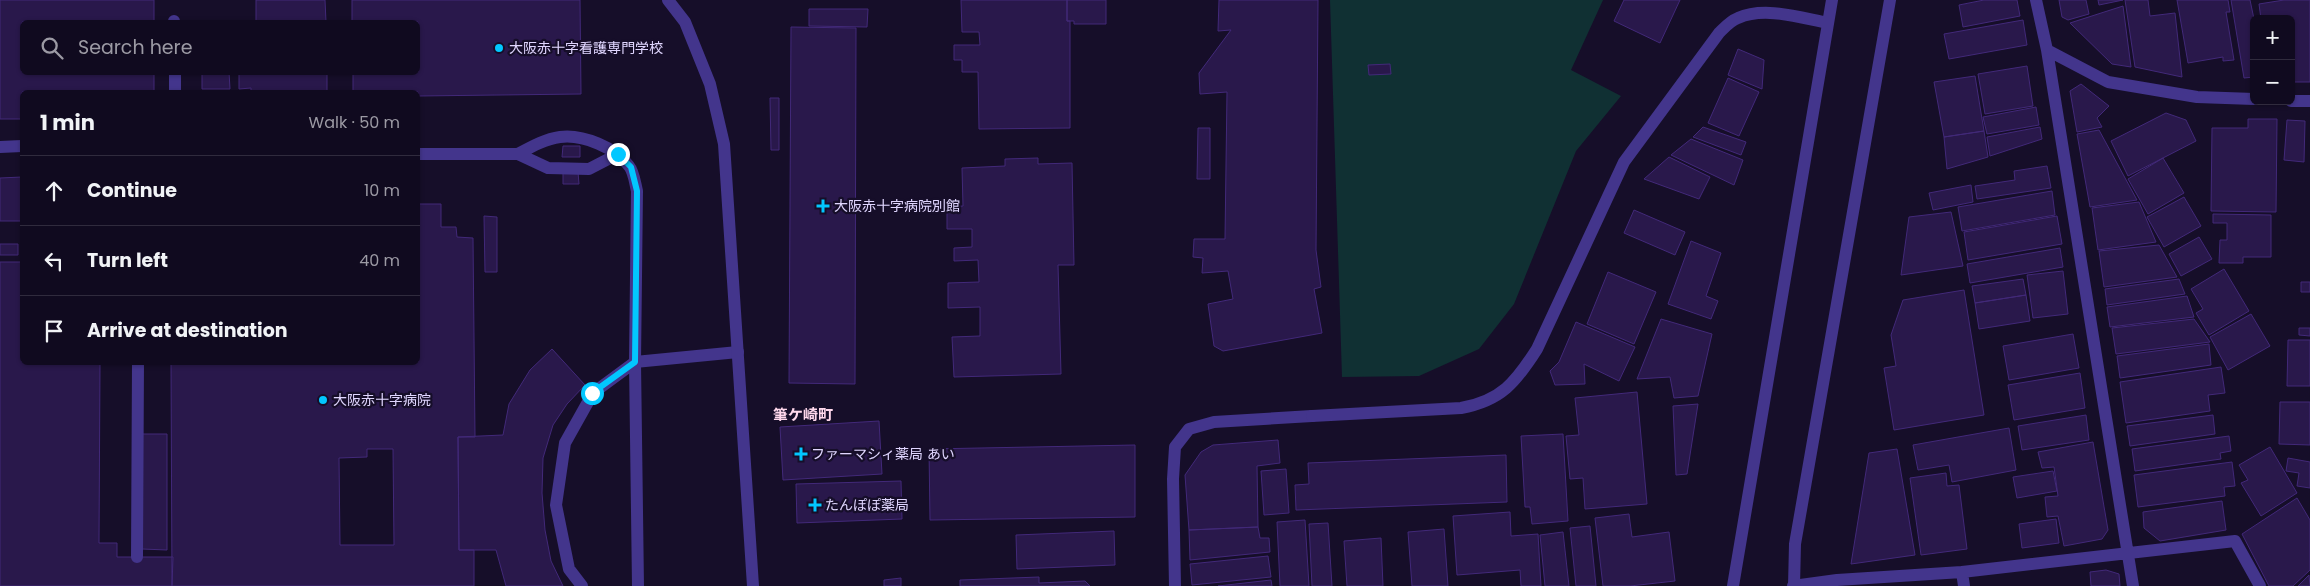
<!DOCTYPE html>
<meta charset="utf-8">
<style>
:root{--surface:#100a1f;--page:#1e182c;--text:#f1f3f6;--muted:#9c9aa4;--line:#302b3d}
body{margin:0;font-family:Poppins,"Noto Sans JP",sans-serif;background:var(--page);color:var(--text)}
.controls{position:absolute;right:15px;top:15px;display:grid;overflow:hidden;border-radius:8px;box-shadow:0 1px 4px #0004}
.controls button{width:45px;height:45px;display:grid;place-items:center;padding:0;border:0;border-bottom:1px solid var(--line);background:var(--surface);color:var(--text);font:25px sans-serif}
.stop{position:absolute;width:15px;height:15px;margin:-11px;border:4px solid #02c7ff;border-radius:50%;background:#fff}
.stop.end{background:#02c7ff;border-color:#fff;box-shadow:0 1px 5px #0008}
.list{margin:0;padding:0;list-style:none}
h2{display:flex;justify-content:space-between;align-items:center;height:65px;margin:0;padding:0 20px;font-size:21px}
h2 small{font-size:16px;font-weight:400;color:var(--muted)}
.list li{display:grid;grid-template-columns:32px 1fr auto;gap:15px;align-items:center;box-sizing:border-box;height:70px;padding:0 20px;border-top:1px solid var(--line)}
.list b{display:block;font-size:19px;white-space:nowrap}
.list em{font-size:16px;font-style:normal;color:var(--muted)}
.icon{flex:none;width:28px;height:28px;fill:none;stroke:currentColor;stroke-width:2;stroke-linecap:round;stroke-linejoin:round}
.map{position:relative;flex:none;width:2310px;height:586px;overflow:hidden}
.search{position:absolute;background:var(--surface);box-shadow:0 1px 4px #0004;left:20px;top:20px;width:400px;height:55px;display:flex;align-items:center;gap:12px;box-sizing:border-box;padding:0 18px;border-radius:8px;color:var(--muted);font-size:19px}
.panel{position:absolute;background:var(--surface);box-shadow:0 1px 4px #0004;left:20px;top:90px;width:400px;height:275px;border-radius:8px}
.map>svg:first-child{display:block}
.green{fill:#103033}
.building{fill:#29184b;stroke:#422979;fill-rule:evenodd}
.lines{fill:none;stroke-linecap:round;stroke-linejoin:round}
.service{stroke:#43358c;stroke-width:12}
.minor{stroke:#43358c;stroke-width:12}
.tertiary{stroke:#43358c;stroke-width:12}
.route{stroke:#02c7ff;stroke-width:6}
.poi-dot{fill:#02c7ff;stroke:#160e29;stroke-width:2}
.labels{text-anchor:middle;stroke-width:4.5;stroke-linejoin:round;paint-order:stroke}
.poi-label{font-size:14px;fill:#e0d6ff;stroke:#160e29;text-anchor:start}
.neighbourhood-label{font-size:15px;font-weight:bold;fill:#ffd8ec;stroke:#160e29}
</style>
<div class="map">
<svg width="2310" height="586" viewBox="0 0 2310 586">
<rect width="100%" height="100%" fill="#160e29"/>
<!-- green -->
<path class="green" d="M1330,0H1603L1571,70L1621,96L1576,151L1514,304L1479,349L1419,376L1342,377Z"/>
<!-- building -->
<path class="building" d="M0,0H154V22H22V72H154V92H22V119H0Z
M256,0H325L326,22H256Z
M352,0H580L581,94L418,96V92H353V72H418V22H352Z
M961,0H1067V21H1070V128L979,129L978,72H962V60H954V45H980L979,32H962Z
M1067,0H1106V24H1074V21H1067Z
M1219,0H1318L1316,250L1321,287L1314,289L1322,333L1223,351L1214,346L1208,304L1233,299L1228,271L1202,273L1203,258L1193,257L1194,239H1225L1227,92L1200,94L1199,73L1231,30L1218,31Z
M1624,0H1680L1660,43L1614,21Z
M1984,0H2017L2020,16L1963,27L1959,5Z
M2059,0H2086L2089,14L2068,20L2062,17Z
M2098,0H2123L2099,5Z
M2125,0H2148L2150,16L2175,13L2182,77L2135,67Z
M2177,0H2228L2230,12H2226L2234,60L2223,61V57L2188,63Z
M2231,0H2250L2254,19V77L2244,78Z
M2284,0H2310V82H2291V19H2261L2259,4Z
M2123,6L2131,67L2112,64L2070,23Z
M809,9H868L867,27L809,26Z
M2023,20L2027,45L1949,59L1944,34Z
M791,27L856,28L855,384L789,383Z
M1738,49L1764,60L1762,89L1728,75Z
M1390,64L1391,74L1369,75L1368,65Z
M2027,66L2033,106L1985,114L1978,74Z
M202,72H229L230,89H202Z
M239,72H327V92H251V88L239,89Z
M1975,76L1984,131L1944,137L1934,82Z
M1728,78L1759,92L1739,136L1708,123Z
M2081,84L2109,106L2097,118L2102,127L2077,132L2070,91Z
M770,98H779V150H771Z
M2036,107L2039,125L1987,134L1983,117Z
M2166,113L2186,120L2196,141L2128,176L2111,141Z
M2248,119H2277L2276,212L2211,211L2212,128H2248Z
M2287,120L2305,121L2304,162L2284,160Z
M1703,127L1746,142L1741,155L1693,137Z
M2040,127L2042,139L1990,156L1987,137Z
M1198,128H1210V179H1197Z
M2099,130L2137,200L2090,207L2077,134Z
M1984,131L1988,157L1947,169L1944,137Z
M1691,139L1743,160L1734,185L1671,155Z
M563,146H580V157H562Z
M1669,157L1710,177L1699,199L1644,179Z
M1038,158V164L1072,163L1074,265H1058L1061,374L954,377L952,337L980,336V307L948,308V283L979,282L978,260L954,261V248L972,247V229H947V207L963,206L962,168L1005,166V159Z
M2163,158L2184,193L2148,214L2128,179Z
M2047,166L2051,188L1977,199L1975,186L2015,180L2014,171Z
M563,172H578L579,184H563Z
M22,177V221H0V178Z
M1971,185L1973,202L1933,210L1929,193Z
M2052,191L2055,215L1962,231L1958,207Z
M2184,197L2201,226L2164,247L2147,217Z
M2139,202L2156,242L2098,250L2092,208Z
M418,204H441V227H456L457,237L473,238L475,437H458L459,550H474V586H172L171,362H418ZM367,449H393L394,545H340L339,458L367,457Z
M1634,210L1685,232L1675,255L1624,233Z
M1951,212L1963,266L1901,275L1909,217Z
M2213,214L2271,215V257H2243V263H2219L2220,240H2227V223H2213Z
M484,216L497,217V272H485Z
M2057,216L2062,244L1968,260L1964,232Z
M2199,237L2212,259L2181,276L2169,254Z
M1691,241L1721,253L1706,296L1718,301L1711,319L1668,304Z
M0,244H18V255H0Z
M2159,245L2177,277L2104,287L2099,251Z
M2060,248L2063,267L1970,283L1967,264Z
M0,262H22V362H100L99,543H117V557H173L172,586H0Z
M2224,269L2249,311L2209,335L2196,313L2203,309L2191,289Z
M2063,271L2068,314L2033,318L2027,275Z
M1608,272L1656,292L1634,344L1587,324Z
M2023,279L2026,295L1975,303L1972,286Z
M2179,279L2185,294L2107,305L2105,289Z
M2301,282H2310V292H2301Z
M1964,290L1984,415L1894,430L1884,368L1896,366L1891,335L1903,300Z
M2026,295L2030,321L1979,329L1975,303Z
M2187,296L2194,317L2110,327L2107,307Z
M2251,314L2270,346L2228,370L2210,337Z
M1661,319L1712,334L1698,396L1674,398L1670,377L1637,379Z
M2194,319L2210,342L2116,354L2112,328Z
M1576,322L1635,347L1619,381L1584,364L1585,384L1555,385L1550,371L1559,362Z
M2299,328H2310V336L2299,335Z
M2073,334L2079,368L2009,380L2003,346Z
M2288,340H2310V386H2287Z
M2209,344L2211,365L2120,378L2117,356Z
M552,349L585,385L567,404L553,425L543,458L542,493L545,530L551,561L563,586H506L496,550H459L458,437L503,435L509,404L530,370Z
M2221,367L2225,393L2208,395L2210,411L2126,423L2120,382Z
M2080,373L2085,408L2014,420L2008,385Z
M1637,392L1647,504L1585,509L1583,478L1570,479L1566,436L1579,435L1575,398Z
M2280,402H2310V445L2279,444Z
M1698,404L1687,474L1676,475L1673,406Z
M2086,415L2089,440L2022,450L2018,426Z
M2213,415L2215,434L2130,446L2127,426Z
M879,421L882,474L783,480L780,427Z
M2009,428L2016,470L1952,482L1949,465L1918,470L1913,445Z
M142,434H167V550L142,549Z
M1563,434L1568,521L1532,524L1530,507H1525L1521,436Z
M2229,436L2231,451L2220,453L2221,459L2135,471L2132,449Z
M1278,440L1280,463L1257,466L1258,527L1189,530L1185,475L1201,452L1213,445Z
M2093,442L2108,530L2102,539L2064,546L2058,516L2047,517L2045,497L2058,496L2054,467L2042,468L2038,452Z
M1135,445V517L930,520L929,449Z
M2270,447L2297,493L2261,516L2241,483L2248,480L2239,465Z
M1897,449L1915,555L1851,564L1869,453Z
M1506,455L1507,502L1296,510L1295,485L1309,484L1308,463Z
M2288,458L2310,462V488L2297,486L2299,473L2286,471Z
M2232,462L2235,486L2224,487L2225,496L2138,507L2134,475Z
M1286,469L1289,513L1264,515L1261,471Z
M2053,471L2057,491L2017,498L2013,477Z
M1946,473L1947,486L1959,485L1967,549L1921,555L1910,478Z
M901,481L902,519L797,523L796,484Z
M2297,498L2310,520V570L2293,586H2269L2242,534Z
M2222,501L2226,530L2160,541L2144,528L2143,512Z
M1510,512L1511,536L1538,534L1541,586H1521L1520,570L1457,575L1453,516Z
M1629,514L1632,537L1669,532L1675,581L1630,586H1603L1595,518Z
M2056,519L2059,543L2022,548L2019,524Z
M1305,520L1309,586H1280L1277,522Z
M1328,523L1332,586H1312L1309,524Z
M1590,526L1596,586H1576L1570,528Z
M1258,527L1260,538H1269L1270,552L1190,560L1189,530Z
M1444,529L1448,586H1412L1408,532Z
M1114,531L1115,565L1017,569L1016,535Z
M1563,532L1569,586H1545L1540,535Z
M1381,538L1383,586H1347L1344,541Z
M1268,556L1271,577L1192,585L1190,564Z
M2106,570L2119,574L2120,586H2091L2090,572Z
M2309,575L2310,586H2298Z
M1039,577V583L1085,581L1090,586H960V580Z
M901,578V586H884V580Z
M1271,580L1272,586H1218Z"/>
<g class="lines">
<!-- service -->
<path class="service" d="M174,21V22
M175,72V92
M0,147L22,146
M418,154H518L548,168L589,169L618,154
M518,154C531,147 545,139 560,137C583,134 616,148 629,166C634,172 635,183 637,191L635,362L638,586
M137,557L138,362
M582,586L569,569L556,505L565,443L593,393L635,362L738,352"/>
<!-- minor -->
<path class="minor" d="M2036,0L2047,50L2133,586
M2047,50L2108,82L2197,97L2254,99
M2291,101H2310
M1962,572L1964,586
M1175,586L1173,479L1175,447L1189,429L1214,422L1312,416
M1793,586L1837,580L1962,572L2235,541L2260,586"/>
<!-- tertiary -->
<path class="tertiary" d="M668,0L685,22L710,84L724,144L753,586
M1312,416L1461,408C1501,401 1516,382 1537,349L1624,162L1719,33C1725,27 1730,21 1738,18C1765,6 1801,18 1828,23
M1733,586L1832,0
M1794,586L1795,544L1890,0"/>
</g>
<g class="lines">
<!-- route -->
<path class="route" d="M592,393L635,362L637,191L631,167L618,154"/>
</g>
<!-- markers -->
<g class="poi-dot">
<circle cx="499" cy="48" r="5"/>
<path d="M820.5 198.5h5v5h5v5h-5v5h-5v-5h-5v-5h5z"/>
<circle cx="323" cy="400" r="5"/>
<path d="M798.5 446.5h5v5h5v5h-5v5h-5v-5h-5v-5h5z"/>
<path d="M812.5 497.5h5v5h5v5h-5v5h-5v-5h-5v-5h5z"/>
</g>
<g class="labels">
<!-- poi labels -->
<g class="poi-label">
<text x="509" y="53">大阪赤十字看護専門学校</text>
<text x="834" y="211">大阪赤十字病院別館</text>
<text x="333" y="405">大阪赤十字病院</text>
<text x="811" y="459">ファーマシィ薬局 あい</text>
<text x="825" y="510">たんぽぽ薬局</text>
</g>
<!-- neighbourhood labels -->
<g class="neighbourhood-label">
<text x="803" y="420">筆ケ崎町</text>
</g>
</g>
</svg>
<div class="controls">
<button>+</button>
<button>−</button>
</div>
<div class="stop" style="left:592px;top:393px"></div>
<div class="stop end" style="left:618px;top:154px"></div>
<div class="search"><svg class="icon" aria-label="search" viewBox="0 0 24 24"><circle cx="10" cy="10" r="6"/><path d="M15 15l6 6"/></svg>Search here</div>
<section class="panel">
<h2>1 min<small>Walk · 50 m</small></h2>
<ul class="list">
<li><svg class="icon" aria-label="ahead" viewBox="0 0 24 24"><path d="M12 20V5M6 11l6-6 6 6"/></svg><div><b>Continue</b></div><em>10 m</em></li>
<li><svg class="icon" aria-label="left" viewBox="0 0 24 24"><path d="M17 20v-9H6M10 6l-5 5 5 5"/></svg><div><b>Turn left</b></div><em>40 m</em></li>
<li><svg class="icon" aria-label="arrive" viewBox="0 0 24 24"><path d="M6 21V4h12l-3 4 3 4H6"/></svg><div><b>Arrive at destination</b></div></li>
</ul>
</section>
</div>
